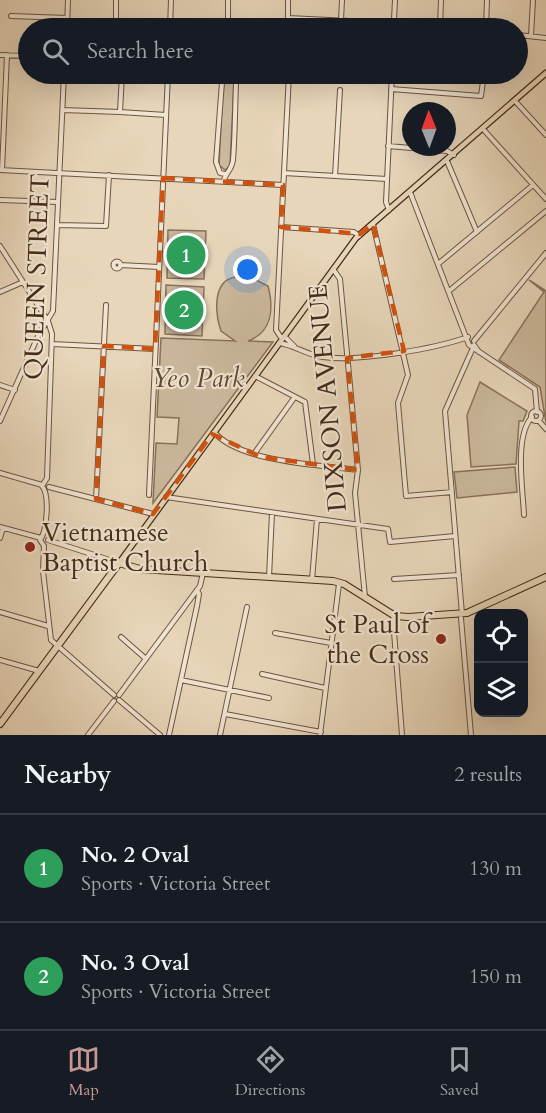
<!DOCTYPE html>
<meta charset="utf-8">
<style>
:root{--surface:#171b24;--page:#242831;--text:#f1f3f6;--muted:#9ea1a6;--line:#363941;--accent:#c59692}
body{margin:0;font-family:Cardo,serif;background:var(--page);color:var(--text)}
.controls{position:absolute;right:18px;bottom:18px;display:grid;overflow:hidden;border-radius:12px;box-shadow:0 6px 24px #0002}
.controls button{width:54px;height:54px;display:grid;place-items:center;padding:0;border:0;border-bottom:2px solid var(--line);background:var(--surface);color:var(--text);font:30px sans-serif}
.compass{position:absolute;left:402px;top:102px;width:54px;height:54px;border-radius:50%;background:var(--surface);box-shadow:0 6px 24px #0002;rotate:359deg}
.you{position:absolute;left:248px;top:270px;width:21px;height:21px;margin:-15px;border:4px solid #fff;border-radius:50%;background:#1a73e8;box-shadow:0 0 0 9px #1a73e833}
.badge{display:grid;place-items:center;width:39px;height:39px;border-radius:50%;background:var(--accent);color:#fff;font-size:20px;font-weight:700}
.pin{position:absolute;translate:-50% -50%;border:3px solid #fff;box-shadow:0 2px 6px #0006}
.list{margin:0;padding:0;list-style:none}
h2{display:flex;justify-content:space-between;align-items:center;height:78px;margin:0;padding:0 24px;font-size:26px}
h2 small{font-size:20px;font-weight:400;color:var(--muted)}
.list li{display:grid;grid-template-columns:39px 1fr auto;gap:18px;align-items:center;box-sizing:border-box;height:108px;padding:0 24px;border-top:2px solid var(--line)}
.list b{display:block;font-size:22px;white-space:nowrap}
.list p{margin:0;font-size:20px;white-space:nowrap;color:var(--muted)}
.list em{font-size:20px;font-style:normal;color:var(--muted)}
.icon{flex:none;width:33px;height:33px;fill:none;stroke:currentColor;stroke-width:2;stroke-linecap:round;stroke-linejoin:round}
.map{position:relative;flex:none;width:546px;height:735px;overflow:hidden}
.search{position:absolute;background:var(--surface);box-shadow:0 6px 24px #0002;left:18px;right:18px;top:18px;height:66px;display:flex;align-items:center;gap:15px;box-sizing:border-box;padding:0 21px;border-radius:33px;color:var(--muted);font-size:22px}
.sheet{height:294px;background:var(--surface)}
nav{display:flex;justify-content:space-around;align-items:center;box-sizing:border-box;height:84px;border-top:2px solid var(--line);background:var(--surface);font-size:16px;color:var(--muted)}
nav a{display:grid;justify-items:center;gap:3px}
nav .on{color:var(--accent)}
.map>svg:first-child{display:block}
.green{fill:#ccb99e;stroke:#88725a;stroke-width:1.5}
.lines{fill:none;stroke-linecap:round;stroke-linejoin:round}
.minor-casing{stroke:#6e5540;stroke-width:6}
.major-casing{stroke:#452a17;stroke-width:7}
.highway-casing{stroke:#452a17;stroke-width:8}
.minor{stroke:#f0e4d2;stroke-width:4}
.major{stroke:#e8d6ba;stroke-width:4.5}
.highway{stroke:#e8d6ba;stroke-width:6}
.marked{fill:none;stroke:#d0520e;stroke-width:4.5;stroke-dasharray:12 8;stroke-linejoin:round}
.poi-dot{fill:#8f2418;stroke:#f0e4d2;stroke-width:2}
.labels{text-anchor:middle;stroke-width:4.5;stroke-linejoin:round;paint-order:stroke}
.street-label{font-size:26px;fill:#452a17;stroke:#f0e4d2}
.park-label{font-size:26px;font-style:italic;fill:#604732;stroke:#f0e4d2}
.poi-label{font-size:26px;fill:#452a17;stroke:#f0e4d2;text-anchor:start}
</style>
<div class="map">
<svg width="546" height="735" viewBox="0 0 546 735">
<rect width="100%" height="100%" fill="#e8d6ba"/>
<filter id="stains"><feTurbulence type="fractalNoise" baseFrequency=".00333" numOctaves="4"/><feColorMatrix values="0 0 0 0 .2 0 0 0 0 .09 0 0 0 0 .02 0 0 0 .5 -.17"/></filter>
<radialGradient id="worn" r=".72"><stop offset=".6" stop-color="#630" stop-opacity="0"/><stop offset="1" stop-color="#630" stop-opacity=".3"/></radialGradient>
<!-- green -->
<path class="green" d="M229,77L234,83L230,166L225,170L219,165L223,83Z
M168,230L206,231L204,279L167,278Z
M236,277L254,279L268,286C274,309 272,332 248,341L273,342L153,503L156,443L177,444L179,418L157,417L161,338L235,341L221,331C215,313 212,280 236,277Z
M529,280L546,291V423L540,387L499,360L544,292Z
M166,285L204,287L202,336L165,334Z
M480,382L527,411L523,421H519L516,464L471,467L467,415Z
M515,467L517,492L457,498L454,472Z"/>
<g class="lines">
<!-- minor casing -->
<g class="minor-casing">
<path id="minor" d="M228,0V28
M288,0V28
M11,16L67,18
M288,18L391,23
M341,20L342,0
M394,20L395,0
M397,23L451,28
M440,27L441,0
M67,28L68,0
M116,28V0
M170,28L171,0
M394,28V26
M486,28L487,0
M518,35L546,38
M531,36L533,0
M0,55L28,56
M391,89L481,96L484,74
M515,101L546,135
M63,110L120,112L122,74
M120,112L166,115
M483,129L546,199
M388,146L447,151L454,155
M447,161L477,232
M0,170L283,185
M2,170L7,55
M284,173L387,179
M225,174L220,173L216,162L222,82L229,75
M335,176L340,90
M224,181C225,173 232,170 233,160C235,135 235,109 236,83L229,75
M410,192L469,345L535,389L537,412
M0,200L58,202
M389,210L386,202L392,74
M373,224L408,375L398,403L406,496L452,492
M57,225L106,226L109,175
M281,227L354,232L359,236
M0,246L48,321L52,334L47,478L42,486C50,495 47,531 40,540L44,546L43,571L51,640L114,695
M113.5 265a3.5 3.5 0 1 1 7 0a3.5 3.5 0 1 1-7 0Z
M438,264L533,185
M120,265L159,267
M333,269L340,279L358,470L355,493L365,597
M449,291L546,211
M0,292L23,282
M284,336L294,346
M282,339L276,330L289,74
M474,341L546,253
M279,343C294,345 307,355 323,357C359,362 434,349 468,337
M52,344L155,349
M474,345L479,352
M255,376L305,402L313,464
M0,385L15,390
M531 416a5 5 0 1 1 10 0a5 5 0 1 1-10 0Z
M0,421L39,334L53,311L64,74
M539,421L546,429
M214,432C239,462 320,465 358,470
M254,454L294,398
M0,473L42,485
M49,487L153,514
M149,495L168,74
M166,497L388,529L390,542L455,536
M96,499L106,305
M524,515C523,490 514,436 532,417
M0,527L41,538
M0,538L3,528
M48,540L119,563
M269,577L272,513
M394,579L459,575
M312,580L317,519
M0,612L48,626
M462,614L445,411L472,350
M461,618L471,735
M393,619L402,735
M275,633L331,643
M121,637L146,659
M0,660L39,671
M262,674L325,688
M181,680L269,698
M119,695L200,586L203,573
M119,700L160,735
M225,714L321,732
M88,735L114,701
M169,735L197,606L199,594L197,590
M220,735L247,607
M320,735L339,584"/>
</g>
<!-- major casing -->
<g class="major-casing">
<path id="major" d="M119,563L356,238L546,73"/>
</g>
<!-- highway casing -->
<g class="highway-casing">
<path id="highway" d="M0,724L119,563L140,569L333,581L344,584L395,616L408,617L467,613L546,577"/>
</g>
<!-- minor -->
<use href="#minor" class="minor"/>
<!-- major -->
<use href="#major" class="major"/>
<!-- highway -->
<use href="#highway" class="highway"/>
</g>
<!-- marked area -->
<path class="marked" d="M163,178L283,185L281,227L360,234L373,224L404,351L347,358L358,470L261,457L212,434L153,514L96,499L104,346L155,349Z"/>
<!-- markers -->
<g class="poi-dot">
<circle cx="30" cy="547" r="6"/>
<circle cx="441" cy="639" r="6"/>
</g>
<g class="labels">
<!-- street labels -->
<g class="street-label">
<text transform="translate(36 277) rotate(-88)" y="9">QUEEN STREET</text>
<text transform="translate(327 398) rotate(-95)" y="9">DIXSON AVENUE</text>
</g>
<!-- park labels -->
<g class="park-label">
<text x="198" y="387">Yeo Park</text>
</g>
<!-- poi labels -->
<g class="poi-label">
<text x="42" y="541">Vietnamese<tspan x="42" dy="30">Baptist Church</tspan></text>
<text x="429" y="633" text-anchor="end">St Paul of<tspan x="429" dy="30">the Cross</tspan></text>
</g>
</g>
<rect width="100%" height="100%" filter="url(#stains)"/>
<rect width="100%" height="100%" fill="url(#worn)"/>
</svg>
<div class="controls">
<button><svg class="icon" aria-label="locate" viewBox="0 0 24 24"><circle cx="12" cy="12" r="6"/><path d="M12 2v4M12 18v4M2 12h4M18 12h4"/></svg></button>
<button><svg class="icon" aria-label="layers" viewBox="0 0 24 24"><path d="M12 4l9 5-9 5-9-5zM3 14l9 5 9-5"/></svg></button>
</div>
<svg class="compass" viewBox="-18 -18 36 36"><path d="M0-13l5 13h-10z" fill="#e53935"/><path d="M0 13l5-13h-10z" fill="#9ea1a6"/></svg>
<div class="you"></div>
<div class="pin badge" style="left:186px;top:255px;background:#2e9e5b">1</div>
<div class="pin badge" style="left:184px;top:310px;background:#2e9e5b">2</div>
<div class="search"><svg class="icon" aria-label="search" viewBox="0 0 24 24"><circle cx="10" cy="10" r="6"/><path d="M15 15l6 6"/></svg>Search here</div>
</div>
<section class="sheet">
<h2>Nearby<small>2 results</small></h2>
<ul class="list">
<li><span class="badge" style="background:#2e9e5b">1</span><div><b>No. 2 Oval</b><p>Sports · Victoria Street</p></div><em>130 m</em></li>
<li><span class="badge" style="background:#2e9e5b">2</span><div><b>No. 3 Oval</b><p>Sports · Victoria Street</p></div><em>150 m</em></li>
</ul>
</section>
<nav>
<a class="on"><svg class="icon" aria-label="map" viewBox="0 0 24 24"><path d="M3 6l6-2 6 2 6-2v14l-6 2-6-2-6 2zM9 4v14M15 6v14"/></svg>Map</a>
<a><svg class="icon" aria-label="directions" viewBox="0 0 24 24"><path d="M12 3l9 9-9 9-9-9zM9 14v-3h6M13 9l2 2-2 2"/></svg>Directions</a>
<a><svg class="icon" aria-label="saved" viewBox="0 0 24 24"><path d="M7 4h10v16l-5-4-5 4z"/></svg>Saved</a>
</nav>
